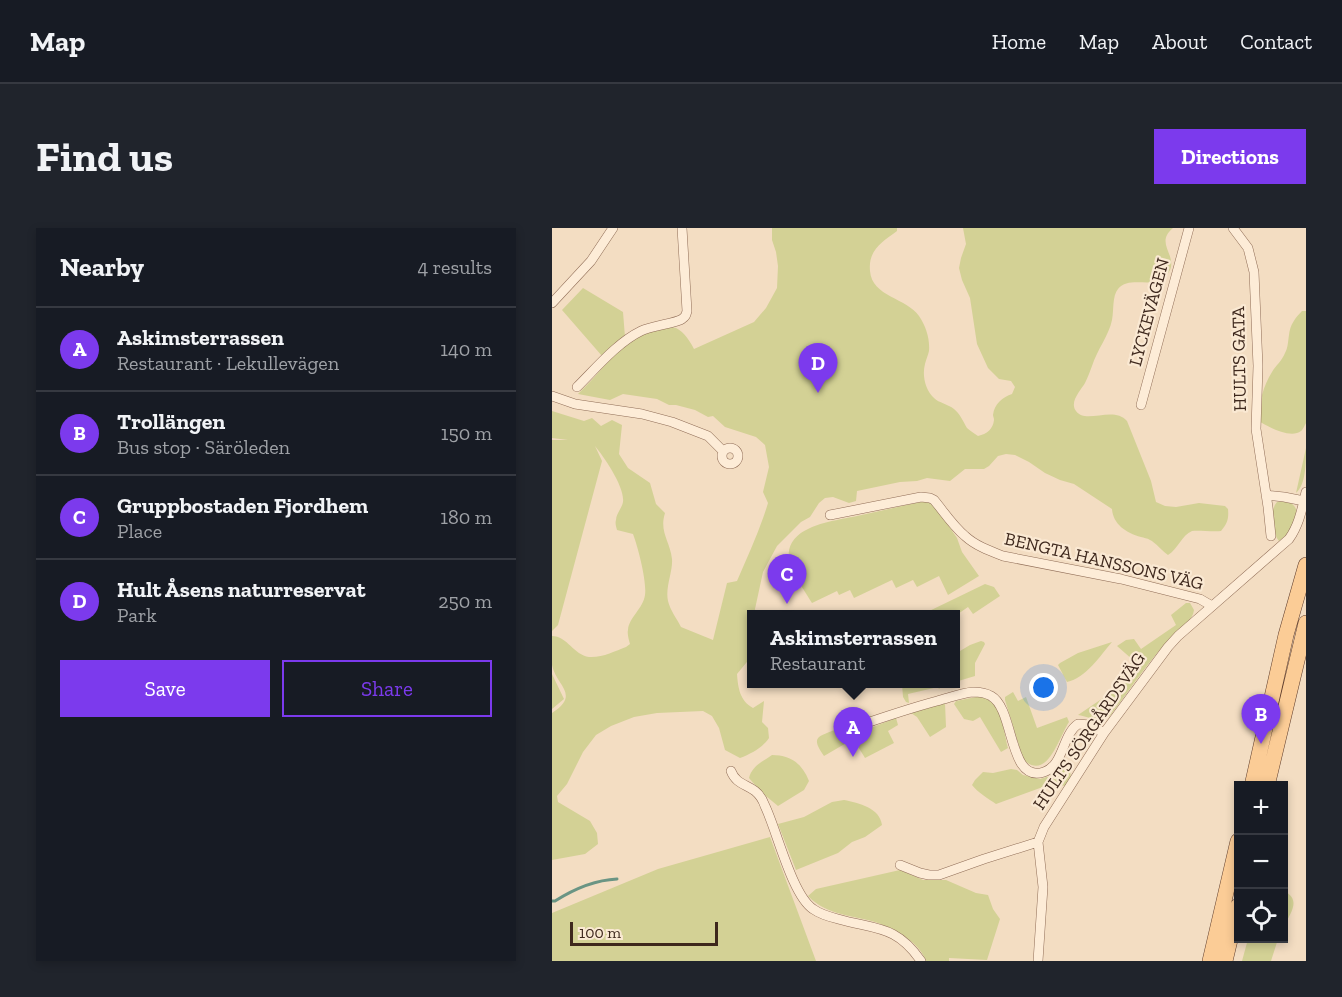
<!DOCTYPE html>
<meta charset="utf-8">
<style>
:root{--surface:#171b24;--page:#20242c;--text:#f1f3f6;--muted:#9ea1a6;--line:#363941;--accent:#7c3aed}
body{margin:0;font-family:"Zilla Slab",serif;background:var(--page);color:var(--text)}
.controls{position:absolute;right:18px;bottom:18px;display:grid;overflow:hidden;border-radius:0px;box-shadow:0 3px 9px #0003}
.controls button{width:54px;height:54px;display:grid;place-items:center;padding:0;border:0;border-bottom:2px solid var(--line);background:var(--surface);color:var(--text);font:30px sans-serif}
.scale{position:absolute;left:18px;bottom:15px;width:148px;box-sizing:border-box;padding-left:6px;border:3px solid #3e281d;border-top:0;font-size:16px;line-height:21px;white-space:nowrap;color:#3e281d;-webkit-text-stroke:4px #fae9d3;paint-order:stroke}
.you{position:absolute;left:492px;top:460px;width:21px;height:21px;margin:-15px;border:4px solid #fff;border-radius:50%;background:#1a73e8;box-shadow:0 0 0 9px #1a73e833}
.badge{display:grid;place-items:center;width:39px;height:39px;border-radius:50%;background:var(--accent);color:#fff;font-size:20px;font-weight:700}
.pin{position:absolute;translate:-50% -50px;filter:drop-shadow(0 2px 3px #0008)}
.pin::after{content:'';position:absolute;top:32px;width:21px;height:18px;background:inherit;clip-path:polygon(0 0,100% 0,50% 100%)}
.popup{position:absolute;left:195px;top:382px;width:213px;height:78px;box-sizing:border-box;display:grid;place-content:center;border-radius:0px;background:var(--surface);filter:drop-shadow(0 2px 4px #0005);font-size:20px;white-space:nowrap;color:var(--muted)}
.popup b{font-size:22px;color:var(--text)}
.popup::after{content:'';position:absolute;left:50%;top:100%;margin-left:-12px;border:12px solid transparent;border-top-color:var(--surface)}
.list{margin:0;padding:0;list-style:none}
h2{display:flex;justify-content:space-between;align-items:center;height:78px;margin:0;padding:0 24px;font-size:26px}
h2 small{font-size:20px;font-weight:400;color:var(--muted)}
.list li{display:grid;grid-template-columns:39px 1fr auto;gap:18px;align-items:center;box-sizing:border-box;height:84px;padding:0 24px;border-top:2px solid var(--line)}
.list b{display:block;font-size:22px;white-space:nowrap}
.list p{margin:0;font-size:20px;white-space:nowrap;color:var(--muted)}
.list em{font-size:20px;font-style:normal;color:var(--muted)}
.actions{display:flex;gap:12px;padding:18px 24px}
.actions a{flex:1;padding:14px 0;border:2px solid var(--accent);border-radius:0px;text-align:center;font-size:21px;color:var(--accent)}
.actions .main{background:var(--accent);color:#fff}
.icon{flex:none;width:33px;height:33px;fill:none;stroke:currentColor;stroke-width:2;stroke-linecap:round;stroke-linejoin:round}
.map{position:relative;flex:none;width:754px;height:733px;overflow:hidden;border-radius:0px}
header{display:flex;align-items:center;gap:36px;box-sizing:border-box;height:84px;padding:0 30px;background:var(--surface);border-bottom:2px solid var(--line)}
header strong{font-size:28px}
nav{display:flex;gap:33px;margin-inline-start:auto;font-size:21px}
.intro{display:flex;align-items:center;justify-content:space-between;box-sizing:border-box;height:144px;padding:0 36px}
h1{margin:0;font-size:42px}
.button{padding:15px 27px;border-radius:0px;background:var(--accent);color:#fff;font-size:21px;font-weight:700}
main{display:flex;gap:36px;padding:0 36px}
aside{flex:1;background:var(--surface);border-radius:0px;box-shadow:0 3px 9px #0003}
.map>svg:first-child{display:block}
.green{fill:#d3d195}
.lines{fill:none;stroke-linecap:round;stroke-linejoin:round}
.stream{stroke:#6a9584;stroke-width:3}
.minor-casing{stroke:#906d57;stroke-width:10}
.primary-casing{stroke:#5d3b2b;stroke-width:16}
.minor{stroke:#fdecd7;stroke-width:9}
.primary{stroke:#fbcc96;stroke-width:15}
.labels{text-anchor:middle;stroke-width:4.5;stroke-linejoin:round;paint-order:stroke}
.street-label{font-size:18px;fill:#3e281d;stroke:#fae9d3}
</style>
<header>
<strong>Map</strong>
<nav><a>Home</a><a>Map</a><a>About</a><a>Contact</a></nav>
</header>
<div class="intro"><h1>Find us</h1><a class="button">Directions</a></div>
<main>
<aside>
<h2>Nearby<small>4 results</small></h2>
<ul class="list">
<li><span class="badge">A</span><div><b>Askimsterrassen</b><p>Restaurant · Lekullevägen</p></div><em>140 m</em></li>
<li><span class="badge">B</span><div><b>Trollängen</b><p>Bus stop · Säröleden</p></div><em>150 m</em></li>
<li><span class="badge">C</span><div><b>Gruppbostaden Fjordhem</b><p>Place</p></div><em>180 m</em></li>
<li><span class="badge">D</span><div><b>Hult Åsens naturreservat</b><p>Park</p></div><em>250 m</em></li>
</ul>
<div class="actions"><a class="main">Save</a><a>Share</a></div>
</aside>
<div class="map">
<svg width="754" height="733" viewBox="0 0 754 733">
<rect width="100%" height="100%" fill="#f3ddc2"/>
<!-- green -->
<path class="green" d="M220,0H345V3C330,14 316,22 318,43C320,69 355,70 367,88C374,98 378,111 377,123C376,127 374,132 373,136C370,147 373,162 382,170C387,175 396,176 402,181C408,186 411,193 415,200C418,203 422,205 426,208C435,206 441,201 442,192C442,190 441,188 441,187C442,176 451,169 460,166L463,159L459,153L447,151L436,140L425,116L418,70L410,52L407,40L409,30L414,16L411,0H621C600,17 632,30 613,49C601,61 577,47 566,61C560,68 562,83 560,92C557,107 545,122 540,138C538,143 536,149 533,155C529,162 517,174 524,183C534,197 561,177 575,193L599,253L604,274L613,278L624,279L647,275L673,278L676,281C677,291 675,296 669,303C661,304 646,302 640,303C630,307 626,321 616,327C610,323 603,314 598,312C595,310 592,310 589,309C574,305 561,296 560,281L522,256L508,252L493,245L477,234L463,227L454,226L446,228L437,238L432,241H413L398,253L375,250L365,253L348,254L305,263L304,273L297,275L281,269L273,270L267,275L258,289L249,294L225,318L211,344L203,381L204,386H199V429L185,446C186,460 188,473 201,480L212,473L210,494L216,500L217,510C210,520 200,525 188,530L173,522L167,500L160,488L151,483L105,485L82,489L59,498L44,507L31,524L15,556L5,568L6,574L38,593L45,605L46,616L33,626L0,632V485C29,466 4,458 0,437C0,427 0,417 0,408C15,408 22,427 37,429C50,430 63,423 74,419L78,416C77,412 75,406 76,402C77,389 91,381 93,367C95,354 86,319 81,306L65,302C64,298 63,295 64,292C64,286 70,280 71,274C73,259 52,229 43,218L50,233L6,397L0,403V212H16L0,210V183L32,193L40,190L49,198L60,192L70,197L67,226L76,240L98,255L104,276L113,285C107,304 118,313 120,331C121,344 113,359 116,373C118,382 125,391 129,399L161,412L175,355L185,353C196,327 208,302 216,275L211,264L217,239L213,217L204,209L173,199L161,188L156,189L143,182L124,177H117L105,171L71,166L58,172L26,166C45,148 62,124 83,110C91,105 100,102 110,101C115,100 119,98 124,100C132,104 138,113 142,121L202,94L214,80L225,60L226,38L224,24L220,12Z
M31,60L71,84L73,109L50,128L10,82Z
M750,83H754V195C753,197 750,203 749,203C739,211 716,199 707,193C706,178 711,158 720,144C724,137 730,133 733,125C736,120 736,113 737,107C738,97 743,90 750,83Z
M754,220C754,234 754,257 744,265Z
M373,273L378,274L388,285L405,310L410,324L427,348L396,367L387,348L365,359L361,352L344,360L340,352L302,370L298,362L287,367L285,363L260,375C253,363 238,343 237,330C234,297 283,293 305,288C328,283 350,278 373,273Z
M731,273C738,274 743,276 745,284L739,304L727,313C720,304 717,283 725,274Z
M433,356L442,359L448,368L421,386L416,379L403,388V386H371Z
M634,375H638L642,382C641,393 629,398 622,406C598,431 579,460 558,488C547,496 538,489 526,487L554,468L581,432L565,418L574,412L582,411L589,421L624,397L619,387Z
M429,413L432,414L433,416L423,435V448L403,454V426L418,417Z
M560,414C548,428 534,450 515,454L506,437L508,435L526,425Z
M0,446L12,471L0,481Z
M350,456H386L388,460L387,461L386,459L356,466L357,475L354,474L351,469Z
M461,464L466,473L474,469L485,500L515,489L517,494C507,509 495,555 471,531L453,472V469Z
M424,469C427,469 430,469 433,470C450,475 452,506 456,520L449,524L428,489L421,493L412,491L402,476L404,473Z
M393,475L394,499L378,509L365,489L359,485Z
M344,490L346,497L336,503L342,515L313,530L302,512L303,506Z
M285,501L289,502L296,514L272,528C258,508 266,509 285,501Z
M220,527C238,527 250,535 257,553L252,562L226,578L209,564L197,550C200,538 210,534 220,527Z
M515,539L518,543L519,550L514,558L499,556L444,576C437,571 425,564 420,557L423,552L431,544L441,545L459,541L465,542L471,547L488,551L498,548L508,540Z
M292,572C307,575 328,580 330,597L313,609L300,614L286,625L244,642L226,596L252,589L280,574Z
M218,609L264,733H0V685L106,641Z
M348,642L371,652H394L424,665L436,667L441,681L448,691L435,732L397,730V733H374C370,723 364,717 356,711C347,704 337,699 326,695C302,687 275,688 256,668L264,661Z
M732,663C750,672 738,685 732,699Z
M696,711H726L719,733H690Z"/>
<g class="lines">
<!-- stream -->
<path class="stream" d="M0,673H3C22,661 43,652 65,651"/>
<!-- minor casing -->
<g class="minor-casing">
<path id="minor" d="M681,0L696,20L702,44L706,138L704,201L716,279L719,308
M0,75L39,33L61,0
M25,159C44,140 66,114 89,103C99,98 125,95 130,91C134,88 134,87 135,83L130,0
M0,168L23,176L90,186L120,194L156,208L171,223
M589,177L637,0
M170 228a8 8 0 1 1 16 0a8 8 0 1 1-16 0Z
M714,267L732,269L752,273
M278,287L369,269L378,270L382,272C392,284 401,298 413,308C424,318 438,323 451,328L569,351L648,371L660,378
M297,501C326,491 355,481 385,473C397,470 409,465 421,464C427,464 434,465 439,468C463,481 456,556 492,544C512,537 510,507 526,496L538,497L552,505
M179,543C184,556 194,556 203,563C208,567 211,572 213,578C225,603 240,667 261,681C268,686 278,689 286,691C325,702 344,697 369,733
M348,637L368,645L377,647H387L432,631L486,614
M486,733L491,659L486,614L492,599L552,505L616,419L626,408L737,311C747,297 750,281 754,264"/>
</g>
<!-- primary casing -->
<g class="primary-casing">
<path id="primary" d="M700,558L734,407L754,337
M715,558L754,395
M658,733L686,613
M673,733L686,678"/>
</g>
<!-- minor -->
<use href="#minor" class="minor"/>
<!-- primary -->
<use href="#primary" class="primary"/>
</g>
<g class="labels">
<!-- street labels -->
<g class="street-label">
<text transform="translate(597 84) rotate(-75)" y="6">LYCKEVÄGEN</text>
<text transform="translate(687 131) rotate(-91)" y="6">HULTS GATA</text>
<text transform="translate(552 333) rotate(13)" y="6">BENGTA HANSSONS VÄG</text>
<text transform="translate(537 503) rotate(-56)" y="6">HULTS SÖRGÅRDSVÄG</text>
</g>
</g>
</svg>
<div class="controls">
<button>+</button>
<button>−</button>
<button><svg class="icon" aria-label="locate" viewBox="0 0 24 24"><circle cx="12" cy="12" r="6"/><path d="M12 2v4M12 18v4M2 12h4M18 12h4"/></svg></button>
</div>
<div class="scale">100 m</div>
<div class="you"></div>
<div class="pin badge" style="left:301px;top:529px">A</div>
<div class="popup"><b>Askimsterrassen</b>Restaurant</div>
<div class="pin badge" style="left:709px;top:516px">B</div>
<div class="pin badge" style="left:235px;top:376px">C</div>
<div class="pin badge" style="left:266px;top:165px">D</div>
</div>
</main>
